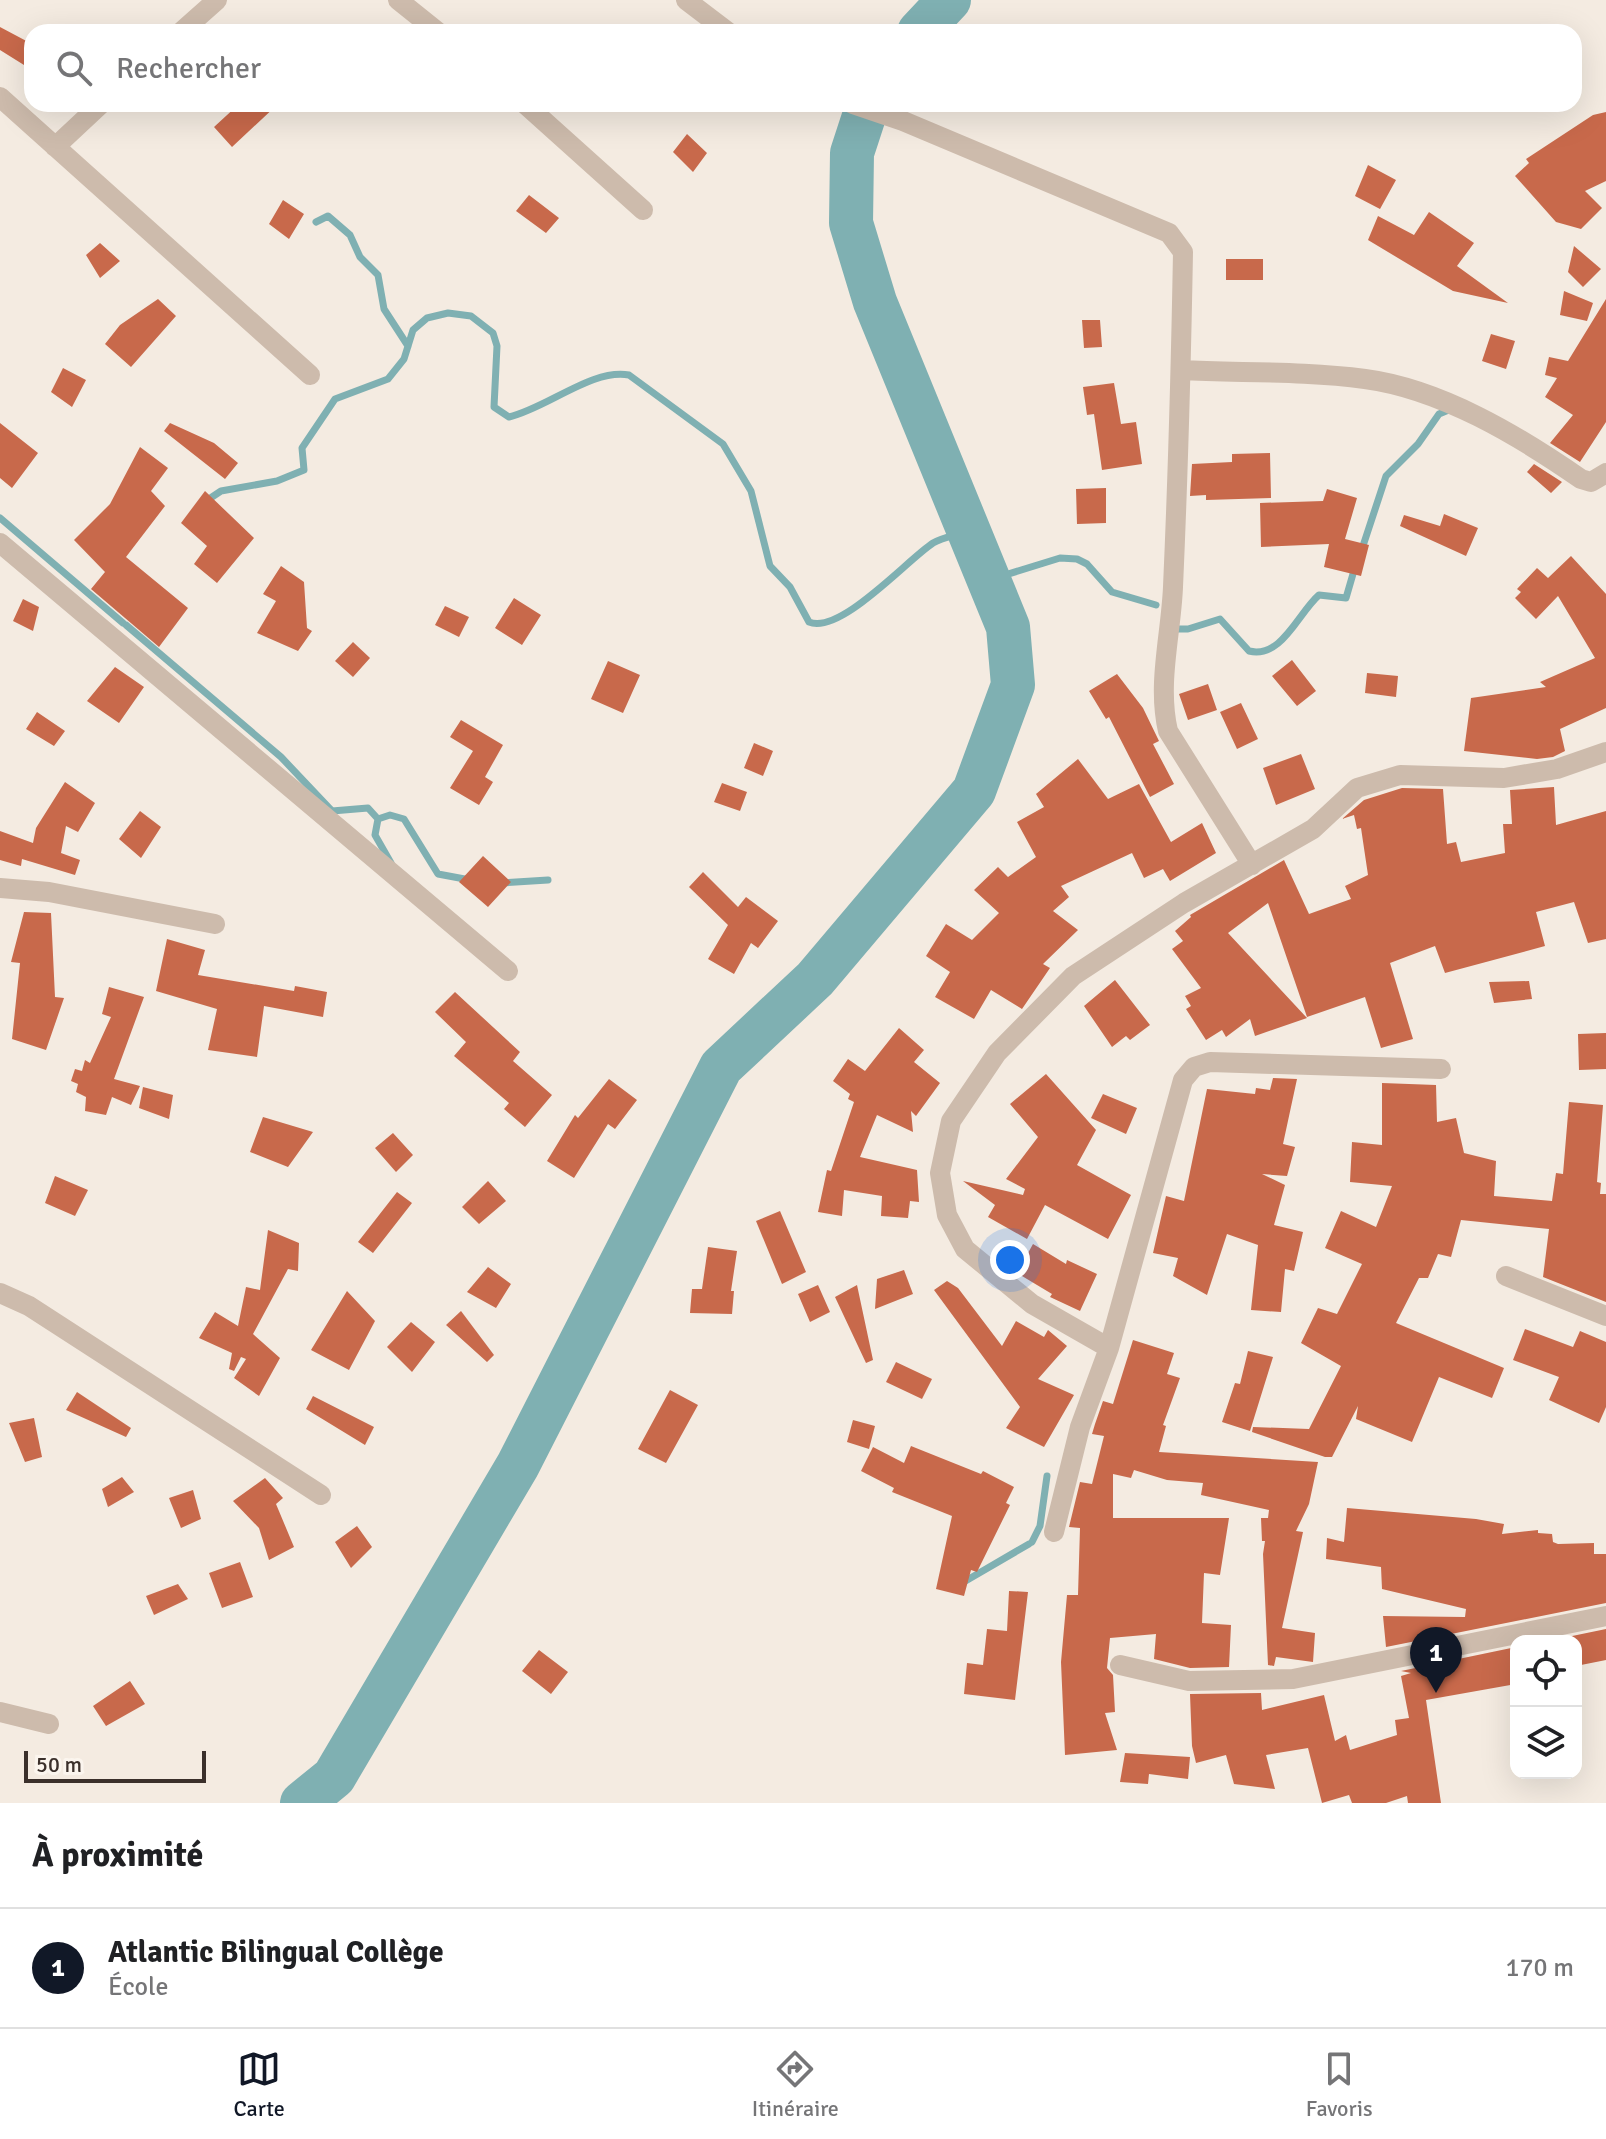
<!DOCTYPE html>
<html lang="fr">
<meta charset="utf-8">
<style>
:root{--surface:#fff;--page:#f2f2f2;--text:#202124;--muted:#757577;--line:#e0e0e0;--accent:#111827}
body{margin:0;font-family:Signika,sans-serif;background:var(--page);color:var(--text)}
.controls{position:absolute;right:24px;bottom:24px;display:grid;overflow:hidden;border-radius:16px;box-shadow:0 8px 32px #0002}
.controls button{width:72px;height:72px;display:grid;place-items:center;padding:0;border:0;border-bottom:2px solid var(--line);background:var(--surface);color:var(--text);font:40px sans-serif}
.scale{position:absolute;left:24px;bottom:20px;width:182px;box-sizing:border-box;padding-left:8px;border:4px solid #3b302b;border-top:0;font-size:22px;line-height:28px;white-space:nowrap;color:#3b302b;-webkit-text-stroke:6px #fbf5ee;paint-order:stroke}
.you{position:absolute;left:1010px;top:1260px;width:28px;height:28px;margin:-20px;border:6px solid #fff;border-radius:50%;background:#1a73e8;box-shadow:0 0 0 12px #1a73e833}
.badge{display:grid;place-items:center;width:52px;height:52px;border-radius:50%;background:var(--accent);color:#fff;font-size:26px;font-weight:700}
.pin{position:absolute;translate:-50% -66px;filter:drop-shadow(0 2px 4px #0008)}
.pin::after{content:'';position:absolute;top:42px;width:28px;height:24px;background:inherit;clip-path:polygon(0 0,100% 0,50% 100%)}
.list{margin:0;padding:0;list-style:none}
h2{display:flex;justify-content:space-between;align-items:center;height:104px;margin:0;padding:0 32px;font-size:34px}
h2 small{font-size:26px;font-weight:400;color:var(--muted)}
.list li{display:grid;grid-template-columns:52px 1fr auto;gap:24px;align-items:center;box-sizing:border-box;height:120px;padding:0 32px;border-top:2px solid var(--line)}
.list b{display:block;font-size:30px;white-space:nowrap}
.list p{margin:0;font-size:26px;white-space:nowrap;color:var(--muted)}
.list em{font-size:26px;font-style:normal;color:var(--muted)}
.icon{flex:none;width:44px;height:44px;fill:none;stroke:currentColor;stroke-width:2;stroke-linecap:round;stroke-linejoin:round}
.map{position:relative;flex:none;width:1606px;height:1803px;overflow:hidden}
.search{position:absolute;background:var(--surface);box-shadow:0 8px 32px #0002;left:24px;right:24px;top:24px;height:88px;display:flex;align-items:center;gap:20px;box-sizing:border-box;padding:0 28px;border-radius:24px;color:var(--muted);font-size:30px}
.sheet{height:224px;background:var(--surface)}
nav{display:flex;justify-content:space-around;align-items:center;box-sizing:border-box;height:112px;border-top:2px solid var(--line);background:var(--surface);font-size:22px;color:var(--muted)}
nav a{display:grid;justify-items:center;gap:4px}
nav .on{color:var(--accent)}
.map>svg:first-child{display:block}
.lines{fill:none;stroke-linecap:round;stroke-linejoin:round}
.stream{stroke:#7fb0b2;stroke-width:7}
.river{stroke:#7fb0b2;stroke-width:44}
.building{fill:#c8694b}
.minor{stroke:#cdbbac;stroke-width:20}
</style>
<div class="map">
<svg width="1606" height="1803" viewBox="0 0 1606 1803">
<rect width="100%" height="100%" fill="#f4ebe1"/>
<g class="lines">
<!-- stream -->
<path class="stream" d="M316,222L328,216L350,235L360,257L378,275L384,309L408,346
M206,501L221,491L277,481L304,470L302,448L335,399L388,379L404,359L413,330L427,318L448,313L471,316L493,333L497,346L494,407L509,417C547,408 593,368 629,375L723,444L751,491L770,566L790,587L809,622C840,635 907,560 933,543C943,537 958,535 969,531
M0,518L123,623
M1361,552L1386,476L1418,444L1439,414L1451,409
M989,580L1060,558L1077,559L1087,564L1112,592L1156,605
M126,625L281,757L332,811L368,808L378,819L375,835L391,863
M1173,629H1188L1220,619L1249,651C1282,659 1298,613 1319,595L1346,598L1355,567
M378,819L390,815L404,819L438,874L470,880
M502,883L548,880
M1032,1542L1040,1526L1047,1476
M962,1583L1029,1544"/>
<!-- river -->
<path class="river" d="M919,32L949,0
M302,1803L334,1777L518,1465L721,1067L815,979L974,791L1013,685L1008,627L875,302L851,223L852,153L868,104"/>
</g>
<!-- building -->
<path class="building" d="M0,27L32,44V70L0,50Z
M239,104H278L232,147L214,127Z
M1606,112V181L1585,191L1602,208L1581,229L1556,222L1515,176L1529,163L1526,159L1593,115Z
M687,134L707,153L693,172L673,152Z
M1368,165L1396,180L1380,209L1355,196Z
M529,195L559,218L546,233L516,211Z
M283,200L304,214L289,239L269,224Z
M1429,212L1474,243L1457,266L1508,303L1453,291L1368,240L1378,216L1414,235Z
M100,243L120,261L100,278L86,255Z
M1574,246L1601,269L1583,287L1568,272Z
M1226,259H1263V280H1226Z
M1564,291L1593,303L1587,321L1560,315Z
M158,299L176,316L131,367L105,344L120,325Z
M1606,299V422L1580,462L1550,443L1573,415L1545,397L1557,378L1545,375L1549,357L1568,361Z
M1082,320H1100L1102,347L1084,348Z
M1491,334L1515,341L1506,369L1482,361Z
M63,368L86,380L72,407L51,392Z
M1114,383L1121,424L1136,422L1142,464L1102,470L1094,414L1087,415L1083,387Z
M0,423L38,453L12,488L0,478Z
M170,423L214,443L238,463L225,479L164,431Z
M140,447L168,468L151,491L165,506L126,557L188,608L159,647L91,589L105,572L74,540L110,504Z
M1270,453L1271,498L1206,500V495L1190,496L1192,464L1232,462V454Z
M1534,464L1562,482L1551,493L1527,472Z
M1106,488V523L1077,524L1076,489Z
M1327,489L1357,498L1345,539L1369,545L1361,576L1324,567L1329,544L1261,547L1260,503L1323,501Z
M205,491L254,538L217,583L194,564L207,546L181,523Z
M1444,514L1478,528L1466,556L1400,526L1404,515L1440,526Z
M1571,556L1606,594V708L1560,729L1565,751L1553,757L1537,759L1464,751L1471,698L1546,687L1540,682L1595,658L1558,596L1536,619L1515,598L1521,592L1517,589L1537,568L1548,578Z
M281,566L304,582L307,628L312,631L298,651L257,633L276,601L263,594Z
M514,598L541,615L522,645L495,628Z
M23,599L39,607L33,631L13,621Z
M445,606L469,617L459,637L435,625Z
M353,642L370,658L353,677L335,661Z
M1292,660L1316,691L1297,706L1272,676Z
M608,661L640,675L623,713L591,699Z
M115,667L144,687L119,723L87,701Z
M1367,673L1398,676L1396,697L1365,693Z
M1117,674L1143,708L1159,741L1153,744L1174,784L1150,797L1109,717L1106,719L1089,691Z
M1208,684L1217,710L1188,720L1179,694Z
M1241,703L1258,739L1237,749L1220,712Z
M37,712L65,731L54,746L26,729Z
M461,720L503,745L485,777L493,782L479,805L450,788L473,751L450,737Z
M754,743L773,751L763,776L744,768Z
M1301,754L1315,789L1276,805L1263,768Z
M1078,759L1108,799L1139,784L1171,842L1202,823L1216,853L1170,881L1163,869L1144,878L1132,853L1061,886L1069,897L1053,911L1078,930L1043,964L1050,968L1022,1009L991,990L974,1019L935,997L950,972L926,956L946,924L972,940L999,913L974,890L998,867L1008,877L1036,857L1017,822L1044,807L1036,794Z
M65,782L95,803L78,832L66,826L61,853L80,860L75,875L22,859L21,866L0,860V831L33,843L36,828Z
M722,783L747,792L740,811L714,802Z
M1554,787L1556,825L1606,811V939L1588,943L1574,902L1536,912L1545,946L1445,973L1435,946L1390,963L1413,1039L1381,1048L1365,997L1307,1017L1268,903L1228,933L1307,1018L1255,1036L1250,1019L1226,1037L1222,1030L1206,1040L1186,1009L1191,1006L1185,996L1201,988L1172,949L1183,941L1175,931L1191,917L1190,915L1284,860L1309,914L1351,899L1345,886L1368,875L1361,828L1357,829L1354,815L1342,819L1364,800L1402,788L1443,789L1447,844L1456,842L1461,862L1505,853L1503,824H1512L1510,790Z
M140,811L161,827L141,858L119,839Z
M483,856L511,882L488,907L459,882Z
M703,872L738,907L746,897L778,921L758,948L751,943L734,974L708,959L728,925L689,887Z
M24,912L51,913L55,997L64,998L46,1050L12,1039L20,963L11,962Z
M167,939L205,950L198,975L294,991L295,986L327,992L323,1017L264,1006L257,1057L208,1050L217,1009L156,991Z
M1115,980L1150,1025L1130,1040L1126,1036L1112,1047L1084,1006Z
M1529,981L1532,999L1494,1003L1489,982Z
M109,987L144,997L114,1079L140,1086L131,1105L112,1097L106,1115L85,1111L86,1097L76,1092L78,1084L71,1081L75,1069L82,1071L85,1060L90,1063L111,1017L102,1014Z
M455,992L520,1052L513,1061L552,1095L525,1127L504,1109L509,1103L454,1056L466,1042L435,1012Z
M899,1028L924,1050L914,1062L940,1083L916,1116L911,1111L913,1132L877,1115L860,1157L917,1170L919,1202L910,1201L908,1218L881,1216L882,1196L844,1190L842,1216L818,1212L827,1170L831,1171L854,1102L848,1099L850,1094L833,1081L848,1059L865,1071Z
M1606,1033V1069L1579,1070L1578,1034Z
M1046,1074L1096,1130L1077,1165L1131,1195L1108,1239L1045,1205L1027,1239L988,1217L995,1205L963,1181L1023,1195L1025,1189L1006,1179L1038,1137L1010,1104Z
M1273,1078L1297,1079L1283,1144L1295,1147L1287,1176L1262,1174L1285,1185L1274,1225L1303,1232L1294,1271L1285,1269L1281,1312L1251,1310L1258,1245L1227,1234L1207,1295L1173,1276L1178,1258L1153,1253L1166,1196L1184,1201L1207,1089L1255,1094L1256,1088L1270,1090Z
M609,1079L637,1100L615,1129L608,1124L574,1178L547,1161L575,1115L578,1118Z
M1382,1083L1436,1085L1437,1122L1456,1118L1464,1153L1496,1161L1494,1196L1552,1201L1556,1173L1563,1174L1569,1102L1603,1105L1597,1182L1601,1183L1600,1194H1606V1302L1543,1277L1549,1229L1461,1220L1451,1257L1438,1254L1428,1278H1419L1396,1323L1504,1368L1492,1398L1439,1377L1412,1442L1356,1419L1358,1406L1332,1457H1325L1252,1432L1253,1427L1309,1429L1341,1366L1301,1343L1318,1308L1337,1314L1362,1264L1325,1248L1341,1211L1376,1227L1392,1186L1350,1182L1352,1142L1382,1145Z
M143,1087L173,1095L169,1119L139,1108Z
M1103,1094L1137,1108L1126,1134L1091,1118Z
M263,1117L313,1132L288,1167L250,1152Z
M393,1133L413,1155L396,1172L375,1148Z
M55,1176L88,1190L75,1216L45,1203Z
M488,1181L506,1201L479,1224L462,1207Z
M397,1192L412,1203L373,1253L358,1242Z
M780,1211L806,1272L782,1284L756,1221Z
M268,1230L299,1243L298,1271L288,1269L253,1334L280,1358L259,1396L234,1378L246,1359L241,1357L234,1371L229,1369L232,1353L199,1338L215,1312L238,1326L246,1287L260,1290Z
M1033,1244L1066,1264L1067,1260L1097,1274L1080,1311L1050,1297L1052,1294L1017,1273Z
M708,1247L737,1251L731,1291H734L732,1314L690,1313L692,1289H702Z
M488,1267L511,1284L496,1308L467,1292Z
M904,1270L913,1294L875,1309L877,1279Z
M947,1281L958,1288L1002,1346L1016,1321L1044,1337L1048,1330L1067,1346L1038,1379L1074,1395L1044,1447L1006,1428L1020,1407L934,1290Z
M818,1285L830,1312L810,1322L798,1294Z
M857,1285L873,1360L866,1363L835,1297Z
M347,1291L375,1321L349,1370L311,1350Z
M461,1311L494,1355L487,1362L446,1325Z
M411,1322L435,1342L412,1372L387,1347Z
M1525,1329L1573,1347L1580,1331L1606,1342V1407L1599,1423L1549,1400L1559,1377L1513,1360Z
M1133,1340L1174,1353L1167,1374L1180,1378L1163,1425L1166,1426L1159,1452L1318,1462L1309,1504L1296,1531L1303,1532L1282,1628L1315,1633L1313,1662L1276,1657L1274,1666L1268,1665L1263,1554L1265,1541H1262L1261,1518H1268L1269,1510L1201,1495L1203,1483L1167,1480L1134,1470L1131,1478L1113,1474V1518H1229L1220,1575L1204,1573L1202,1623L1231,1625L1229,1667L1190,1668L1154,1659L1156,1634L1110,1638L1107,1668L1113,1675L1115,1712L1105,1713L1117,1750L1065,1755L1061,1662L1067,1595H1078L1080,1528L1069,1527L1080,1482L1092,1484L1104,1436L1092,1434L1095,1424L1103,1401L1113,1404Z
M1248,1351L1273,1357L1250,1431L1222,1422L1235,1383L1240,1384Z
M896,1362L932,1379L922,1399L886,1382Z
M670,1390L698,1405L666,1463L638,1449Z
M77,1392L131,1428L126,1437L66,1410Z
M313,1396L374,1427L365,1445L306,1409Z
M34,1418L42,1457L25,1462L9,1423Z
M853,1420L875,1426L869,1449L847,1442Z
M911,1446L981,1474L983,1471L1014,1487L1006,1503L1010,1505L977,1572L971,1570L964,1596L936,1589L952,1516L892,1492L894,1488L861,1471L873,1447L904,1463Z
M122,1477L134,1492L108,1507L102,1489Z
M265,1478L283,1498L276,1504L294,1547L269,1560L259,1528L233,1501Z
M193,1490L201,1519L181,1528L169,1498Z
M1347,1508L1476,1519L1504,1524L1502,1534L1538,1530V1533L1552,1534L1553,1542L1558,1544L1594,1543V1554H1606V1603L1386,1647L1383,1616L1465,1617L1466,1609L1382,1589L1381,1567L1326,1559L1327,1538L1344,1542Z
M357,1526L372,1547L351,1568L335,1542Z
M240,1562L253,1597L222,1608L209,1573Z
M178,1584L188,1599L154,1615L146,1596Z
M1009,1591L1028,1592L1015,1700L964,1694L967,1663L983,1665L987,1629L1007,1631Z
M1606,1629V1660L1581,1665L1577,1641H1548Z
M1516,1647V1684L1426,1700L1441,1803H1408L1407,1796L1386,1803H1352L1349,1795L1322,1803L1308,1748L1266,1755L1275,1789L1234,1784L1226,1755L1196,1763L1192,1746L1190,1694L1261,1693L1262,1710L1324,1695L1335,1741L1346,1735L1350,1750L1397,1735L1395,1720L1409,1718L1401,1676L1411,1673L1401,1671Z
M539,1650L568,1672L551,1694L522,1671Z
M130,1681L145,1704L106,1726L93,1706Z
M1125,1753L1190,1757L1188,1779L1149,1774L1148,1784L1120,1782Z"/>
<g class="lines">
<!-- minor -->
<path class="minor" d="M398,0L438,32
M686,0L728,32
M181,32L217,0
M0,97L310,375
M525,104L643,210
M853,104L903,121L1169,233L1183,252C1181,364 1178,475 1173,587C1171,635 1157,684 1168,731L1252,865
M55,147L101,104
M1181,370C1242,373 1305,371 1365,379C1441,389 1519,436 1581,479L1591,482L1606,473
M0,543L508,971
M0,888L49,892L215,924
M1506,1276L1606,1316
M0,1293L29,1306L321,1495
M1109,1348L1032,1304L965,1249L947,1215L940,1173L951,1121L997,1053L1073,976L1184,903L1313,829L1357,788L1400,775L1504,778L1557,769L1606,752
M1054,1532L1080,1427L1109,1348L1183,1080L1194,1067L1210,1062L1441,1069
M1120,1665L1189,1681L1293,1679L1606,1616
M0,1712L49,1724"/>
</g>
</svg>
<div class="controls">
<button><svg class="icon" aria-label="locate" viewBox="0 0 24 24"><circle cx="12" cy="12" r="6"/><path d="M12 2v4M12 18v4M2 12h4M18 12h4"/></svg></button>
<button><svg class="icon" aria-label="layers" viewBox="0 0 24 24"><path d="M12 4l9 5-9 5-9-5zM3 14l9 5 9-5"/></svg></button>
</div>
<div class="scale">50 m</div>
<div class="you"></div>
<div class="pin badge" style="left:1436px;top:1693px">1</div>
<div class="search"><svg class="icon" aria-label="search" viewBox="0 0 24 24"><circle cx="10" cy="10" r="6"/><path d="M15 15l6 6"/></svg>Rechercher</div>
</div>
<section class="sheet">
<h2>À proximité<small></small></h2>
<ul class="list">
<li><span class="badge">1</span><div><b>Atlantic Bilingual Collège</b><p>École</p></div><em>170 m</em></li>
</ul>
</section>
<nav>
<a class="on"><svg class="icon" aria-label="map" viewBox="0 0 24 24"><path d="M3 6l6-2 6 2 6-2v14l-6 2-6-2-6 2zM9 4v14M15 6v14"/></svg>Carte</a>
<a><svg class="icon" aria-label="directions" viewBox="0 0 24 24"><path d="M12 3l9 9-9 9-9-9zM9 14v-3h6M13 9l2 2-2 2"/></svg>Itinéraire</a>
<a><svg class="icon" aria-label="saved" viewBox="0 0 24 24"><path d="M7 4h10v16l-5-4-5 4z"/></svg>Favoris</a>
</nav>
